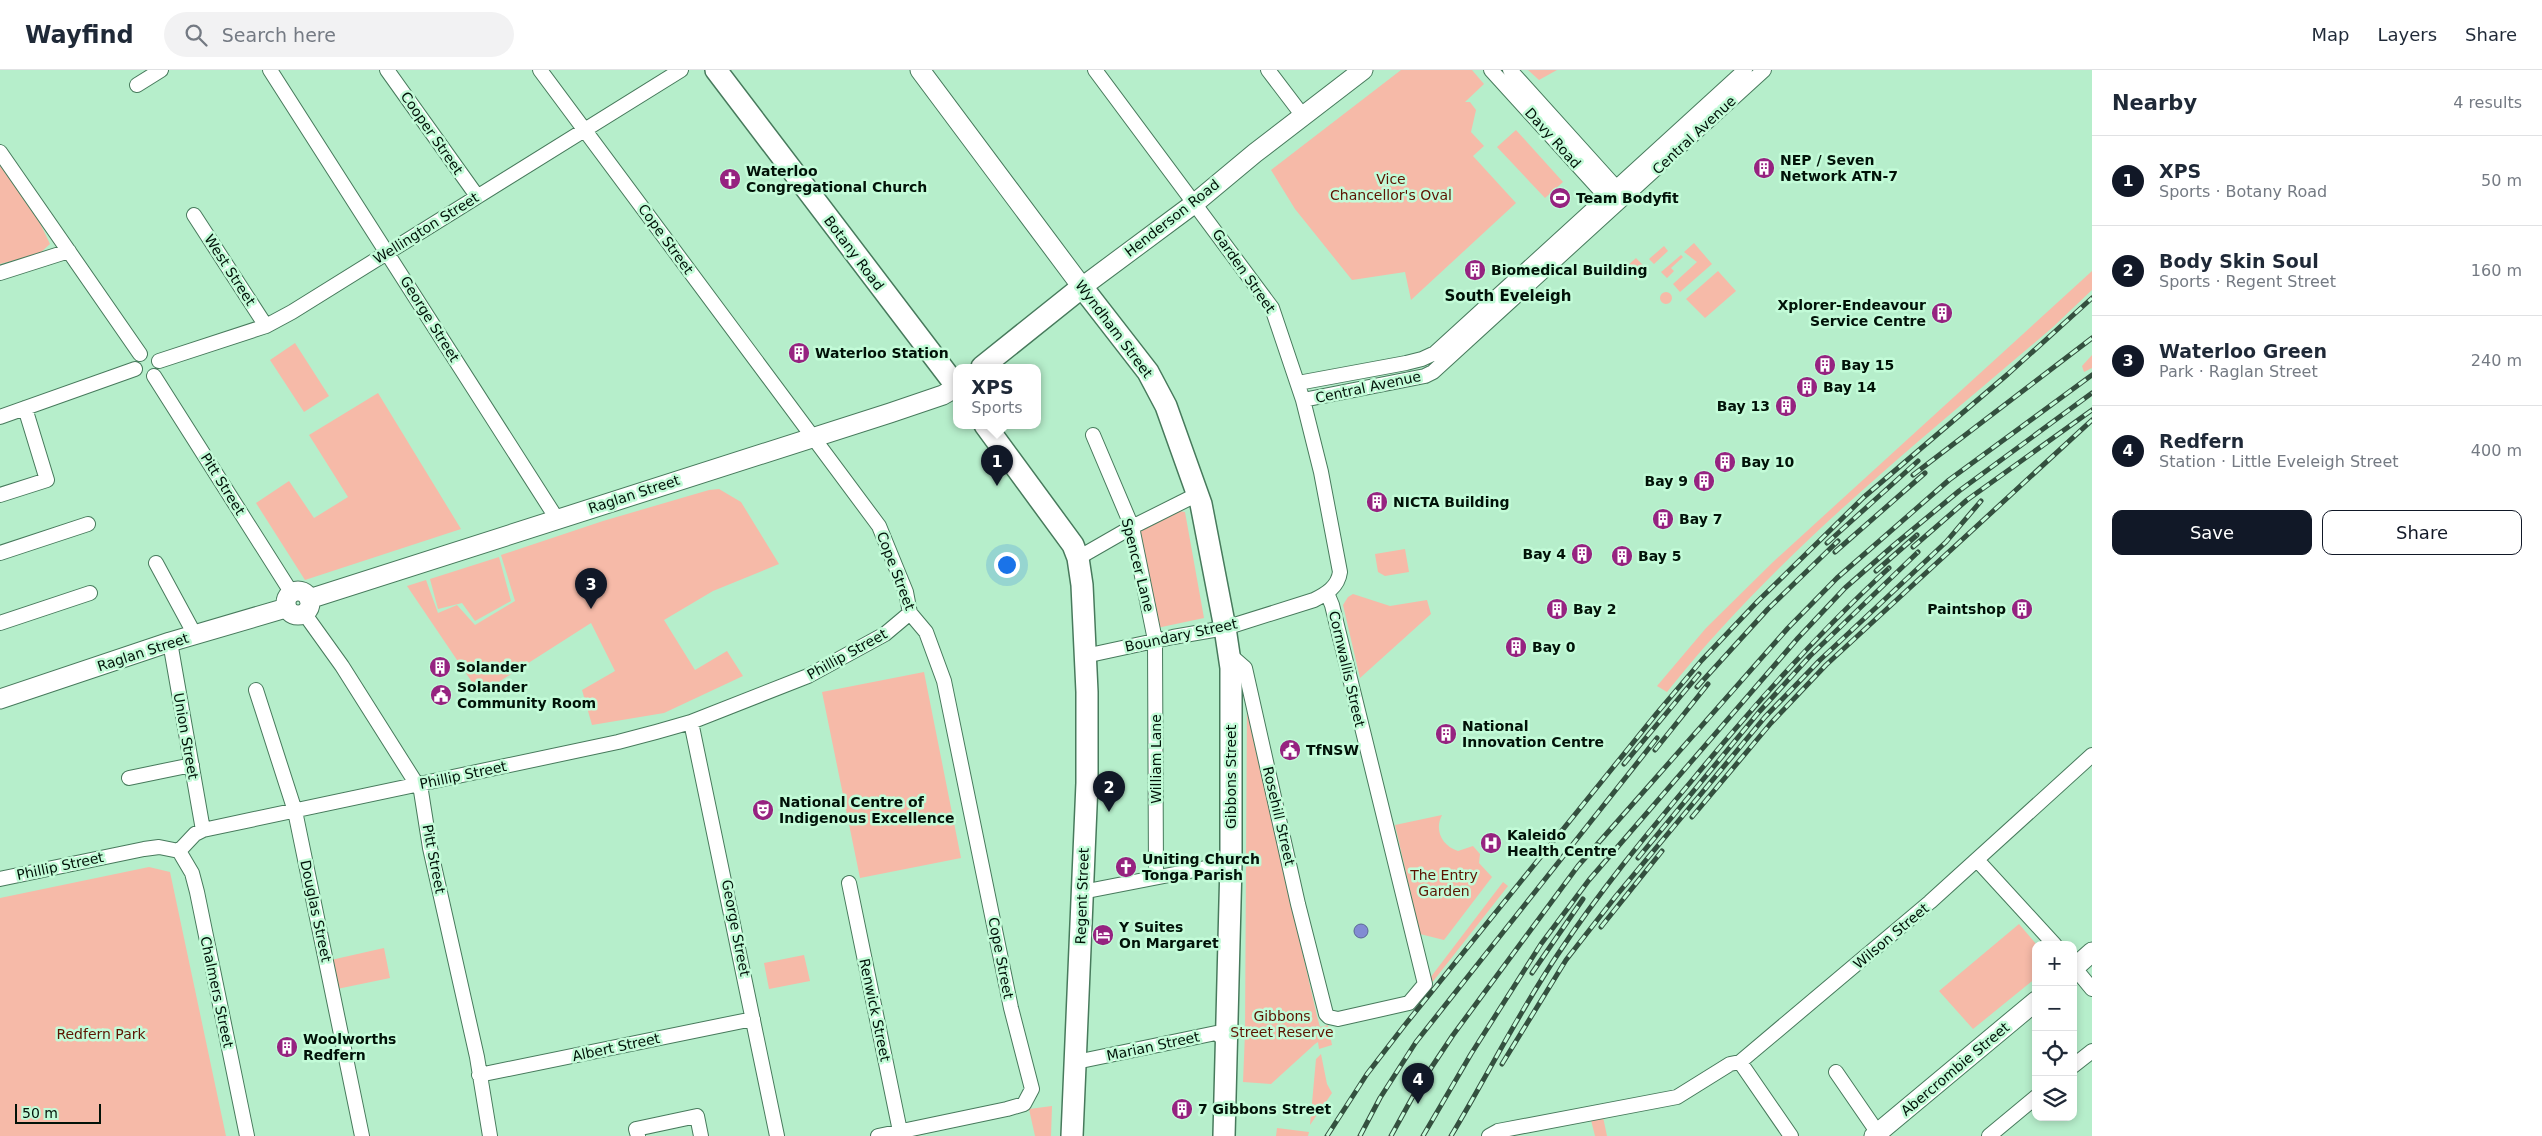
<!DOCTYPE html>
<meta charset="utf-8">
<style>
:root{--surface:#fff;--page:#f2f2f3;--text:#1f2937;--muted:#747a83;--line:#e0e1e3;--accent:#111827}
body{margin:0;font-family:"DejaVu Sans",sans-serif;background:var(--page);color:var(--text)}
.controls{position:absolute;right:15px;bottom:15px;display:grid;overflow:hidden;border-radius:10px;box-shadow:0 2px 8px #0003}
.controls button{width:45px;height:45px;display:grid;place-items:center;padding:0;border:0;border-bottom:1px solid var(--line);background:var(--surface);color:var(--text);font:25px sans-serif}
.scale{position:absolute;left:15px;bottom:12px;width:86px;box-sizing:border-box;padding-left:5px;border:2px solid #011208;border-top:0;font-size:14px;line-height:18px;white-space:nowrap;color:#011208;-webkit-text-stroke:4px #c3fbd8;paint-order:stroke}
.you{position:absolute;left:1006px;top:494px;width:18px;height:18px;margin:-12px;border:4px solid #fff;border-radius:50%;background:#1a73e8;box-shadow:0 0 0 8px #1a73e833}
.badge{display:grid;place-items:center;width:32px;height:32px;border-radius:50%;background:var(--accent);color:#fff;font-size:16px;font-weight:700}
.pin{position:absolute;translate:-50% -41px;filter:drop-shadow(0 1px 2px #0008)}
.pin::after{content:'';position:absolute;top:26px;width:18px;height:15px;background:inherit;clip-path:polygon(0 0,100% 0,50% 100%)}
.popup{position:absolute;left:953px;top:294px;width:88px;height:65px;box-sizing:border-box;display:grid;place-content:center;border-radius:10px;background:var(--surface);filter:drop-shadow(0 1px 4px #0005);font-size:16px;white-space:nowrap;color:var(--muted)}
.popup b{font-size:19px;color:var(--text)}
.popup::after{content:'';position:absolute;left:50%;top:100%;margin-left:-10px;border:10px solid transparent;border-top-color:var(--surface)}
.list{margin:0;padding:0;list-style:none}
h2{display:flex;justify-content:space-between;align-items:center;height:65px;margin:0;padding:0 20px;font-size:21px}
h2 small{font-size:16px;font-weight:400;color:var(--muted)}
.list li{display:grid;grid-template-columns:32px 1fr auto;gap:15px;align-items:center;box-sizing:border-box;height:90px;padding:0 20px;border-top:1px solid var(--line)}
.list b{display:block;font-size:19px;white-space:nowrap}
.list p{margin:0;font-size:16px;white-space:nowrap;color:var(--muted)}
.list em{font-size:16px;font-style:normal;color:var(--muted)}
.actions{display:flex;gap:10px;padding:15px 20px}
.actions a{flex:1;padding:11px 0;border:1px solid var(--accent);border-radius:10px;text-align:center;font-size:18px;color:var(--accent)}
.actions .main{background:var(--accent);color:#fff}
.icon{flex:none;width:28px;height:28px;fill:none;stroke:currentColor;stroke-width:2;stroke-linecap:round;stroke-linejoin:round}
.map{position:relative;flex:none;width:2092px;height:1066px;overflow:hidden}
header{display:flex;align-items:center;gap:30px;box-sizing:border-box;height:70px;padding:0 25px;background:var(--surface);border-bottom:1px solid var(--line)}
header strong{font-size:24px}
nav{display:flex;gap:28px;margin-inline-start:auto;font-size:18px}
.search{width:350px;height:45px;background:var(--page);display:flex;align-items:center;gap:12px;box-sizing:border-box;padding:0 18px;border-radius:28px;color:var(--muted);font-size:19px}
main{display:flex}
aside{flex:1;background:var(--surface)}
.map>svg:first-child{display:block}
.green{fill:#f6baa8}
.water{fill:#828cd3;stroke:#5b6796}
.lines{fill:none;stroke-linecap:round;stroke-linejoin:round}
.street-casing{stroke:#477a5c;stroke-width:16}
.secondary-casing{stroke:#477a5c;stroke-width:21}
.primary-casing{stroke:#477a5c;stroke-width:24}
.street{stroke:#fff;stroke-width:14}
.secondary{stroke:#fff;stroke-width:19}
.primary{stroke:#fff;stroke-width:21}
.rail-casing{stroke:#34503f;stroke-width:5}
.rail{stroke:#c3fbd8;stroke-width:3;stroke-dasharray:9;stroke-linecap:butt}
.labels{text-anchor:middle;stroke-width:5;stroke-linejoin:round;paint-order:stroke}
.street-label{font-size:14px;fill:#011208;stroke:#c3fbd8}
.poi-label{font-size:14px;font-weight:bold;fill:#011208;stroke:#c3fbd8;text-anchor:start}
.park-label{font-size:14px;fill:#5c1300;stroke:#c3fbd8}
.neighbourhood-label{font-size:15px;font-weight:bold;fill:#011208;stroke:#c3fbd8}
</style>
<header>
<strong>Wayfind</strong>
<div class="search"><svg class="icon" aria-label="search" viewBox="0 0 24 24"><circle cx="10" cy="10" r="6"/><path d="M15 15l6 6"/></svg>Search here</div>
<nav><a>Map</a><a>Layers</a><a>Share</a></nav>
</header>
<main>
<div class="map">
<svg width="2092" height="1066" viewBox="0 0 2092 1066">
<rect width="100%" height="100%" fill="#b6eecb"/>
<!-- green -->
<path class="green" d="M1401,0H1472L1484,14L1465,32H1470L1476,40L1471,62L1484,76L1473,86L1516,133L1411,230L1405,202L1352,210L1295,139L1271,100Z
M1528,0H1557L1539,10Z
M1516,60L1563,112L1545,128L1497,77Z
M0,94L40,153L50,174L39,184L0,194Z
M1694,173L1712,194L1680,222L1673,214L1697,192L1684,182Z
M1664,176L1668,181L1654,194L1649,189Z
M1681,185L1683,187L1671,198L1674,201L1667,208L1661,202Z
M1636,188L1648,200L1637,210L1626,197Z
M1718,201L1736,221L1705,248L1686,229Z
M2092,201V220L2053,257C1919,372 1777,483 1667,622L1657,616L1706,558L1773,492Z
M1660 228a6 6 0 1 1 12 0a6 6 0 1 1-12 0Z
M295,273L329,326L304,342L270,290Z
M2092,285V298L2084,302L2082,296Z
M378,323L461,459L305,510L256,433L289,411L314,448L348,427L309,365Z
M719,419L741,432L779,494L713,521L664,550L695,600L727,581L743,606L664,643L592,655L582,620L615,601L591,553L480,624L407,516L426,510L438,543L457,535L475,555L515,531L501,485L603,451L709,420Z
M1179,441L1185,442L1204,548L1157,558L1139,460Z
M1405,479L1409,502L1385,506L1378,502L1375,484Z
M499,487L511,531L475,551L462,533L438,539L430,509Z
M1353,524L1390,536L1427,530L1431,544L1360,608L1343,535L1348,527Z
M924,602L961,788L860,808L822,622Z
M1247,630L1252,663L1317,946L1320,957L1328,955L1332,975L1319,979L1318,972L1315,974L1271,1014L1243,1012L1245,963Z
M1442,745C1434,760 1442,776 1458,781L1473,776L1480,784L1479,793L1492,807L1444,870L1420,864L1395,755Z
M149,797L170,802L226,1066H0V828Z
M1503,812L1508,816L1431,914L1430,908Z
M2019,854L2037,875L2036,908L1973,959L1939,921Z
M384,878L390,908L337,919L331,890Z
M804,885L810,911L769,919L764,893Z
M1321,984L1327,1014L1332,1023L1310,1055L1316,989Z
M1052,1036L1051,1066H1035L1029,1039Z
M1603,1047L1607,1066H1595L1591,1050Z
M1277,1058L1309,1062L1308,1066H1276Z"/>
<!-- water -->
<path class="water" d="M1354 861a7 7 0 1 1 14 0a7 7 0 1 1-14 0Z"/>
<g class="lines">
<!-- street casing -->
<g class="street-casing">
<path id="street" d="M270,0L557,449
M387,0L477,126
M540,0L879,456L906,522L910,543L926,562L944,611L1011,938L1032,1019L1024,1034L1007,1039L878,1066
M1268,0L1303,46
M1491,0L1611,132
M1510,0L1621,123
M137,15L161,0
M0,82L140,284
M194,145L266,256
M0,203L69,181
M159,291L266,256L292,242L681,0
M154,306L291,522
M1298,313L1406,293L1422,289L1435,283L1745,0
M1303,330L1425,306L1433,302L1764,0
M0,347L135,299
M1093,365L1132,457L1155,570L1156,807
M0,425L47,410L25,338
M0,483L88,454
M1078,488L1132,457L1198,424
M156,493L195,565
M304,543L342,596L421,721L430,778L477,987L490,1066
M0,553L90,523
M170,572L203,760
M1229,584L1245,598L1298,834L1326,944L1329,947L1338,949L1409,933L1425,914L1332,535L1327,523
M1085,586L1173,567L1225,558L1314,530C1326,524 1338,517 1340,502L1321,402L1303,330L1272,238L1095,0
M256,620L295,741L362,1066
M691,652L777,1066
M129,708L192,695
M179,781L195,764L203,760L618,672L656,662L691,652L808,606L885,564L910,543
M179,781L192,803L197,822L247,1066
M1978,791L2055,875
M0,809L144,779L159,777L179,781
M849,813L901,1066
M1082,822L1231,793
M2073,896L2092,919
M1076,992L1216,963L1227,971
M1740,992L1791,1066
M2073,996L2092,981
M1836,1002L1880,1066
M479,1005L753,949
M638,1066L636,1059L697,1046L701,1066
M1489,1066L1498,1061L1677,1027L1730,994L1740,992L1930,832L2092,685
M1989,1066L2036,1027"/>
</g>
<!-- secondary casing -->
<g class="secondary-casing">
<path id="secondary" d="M920,0L1082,217L1195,133L1255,83L1363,0
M286 533a12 12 0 1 1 24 0a12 12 0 1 1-24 0Z
M309,529L890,343L943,325L957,317
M0,629L170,572L286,538
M2073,899L2092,882
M1874,1066L2036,931"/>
</g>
<!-- primary casing -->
<g class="primary-casing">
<path id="primary" d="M716,0L957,317
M982,297L1082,217L1148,302L1166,336L1201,434L1225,558L1231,598V793L1224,1066
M985,355L1073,475L1078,488L1082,515L1087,622V713L1072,1066"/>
</g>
<!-- street -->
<use href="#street" class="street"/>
<!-- secondary -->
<use href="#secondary" class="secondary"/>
<!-- primary -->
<use href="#primary" class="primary"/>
<!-- rail casing -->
<g class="rail-casing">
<path id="rail" d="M1913,405L2092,268
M1827,473L1918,391
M1913,477L1967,430L2092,340
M1835,482L1925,403
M1876,501L1917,465
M1697,617L1768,539L1838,471
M1655,680L1708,614
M1624,694L1699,604
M1692,747L1771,653L1826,595L2092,350
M1638,788L1759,642L1810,586L1918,482
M1601,857L1662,781
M1532,903L1583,829
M1502,994L1566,890L1616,826L1765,647L1820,590L1946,472L1981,431
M1327,1066L1367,1004L1404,956L1657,643L1702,590L1758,531L1864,427L2008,304L2092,228
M1360,1066L1380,1028L1416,972L1657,668
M1391,1066L1417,1019L1453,965L1578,796L1788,558L1837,508L1949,410L2092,305
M1423,1066L1471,984L1541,874L1589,810L1798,568L1845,518L1894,475L1959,421L2092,323
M1451,1066C1487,1006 1519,942 1558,884C1599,822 1646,765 1694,708C1755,634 1818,563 1889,498"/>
</g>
<!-- rail -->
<use href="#rail" class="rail"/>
</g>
<!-- icons -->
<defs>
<g id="building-disc" transform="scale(1.125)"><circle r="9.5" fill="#962380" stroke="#c3fbd8"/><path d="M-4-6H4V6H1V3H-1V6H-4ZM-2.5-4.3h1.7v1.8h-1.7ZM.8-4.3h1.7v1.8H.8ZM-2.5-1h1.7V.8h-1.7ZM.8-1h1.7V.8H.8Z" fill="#fff"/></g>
<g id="church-disc" transform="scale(1.125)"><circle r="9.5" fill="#962380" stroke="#c3fbd8"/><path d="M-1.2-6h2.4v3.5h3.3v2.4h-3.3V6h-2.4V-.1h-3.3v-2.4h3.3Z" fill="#fff"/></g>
<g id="stadium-disc" transform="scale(1.125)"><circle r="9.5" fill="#962380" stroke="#c3fbd8"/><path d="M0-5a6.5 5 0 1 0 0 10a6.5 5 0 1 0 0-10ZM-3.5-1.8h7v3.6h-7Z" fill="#fff"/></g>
<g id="civic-disc" transform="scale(1.125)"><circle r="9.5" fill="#962380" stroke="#c3fbd8"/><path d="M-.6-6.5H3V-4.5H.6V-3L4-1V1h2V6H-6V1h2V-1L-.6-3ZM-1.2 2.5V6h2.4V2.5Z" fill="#fff"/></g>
<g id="theatre-disc" transform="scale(1.125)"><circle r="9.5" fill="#962380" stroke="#c3fbd8"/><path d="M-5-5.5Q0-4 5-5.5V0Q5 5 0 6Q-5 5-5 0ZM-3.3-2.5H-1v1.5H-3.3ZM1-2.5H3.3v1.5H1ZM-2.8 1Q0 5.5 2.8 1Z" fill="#fff"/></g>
<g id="hospital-disc" transform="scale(1.125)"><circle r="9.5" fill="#962380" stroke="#c3fbd8"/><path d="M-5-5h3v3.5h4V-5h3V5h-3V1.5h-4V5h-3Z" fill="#fff"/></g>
<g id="hotel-disc" transform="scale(1.125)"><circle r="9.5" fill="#962380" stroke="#c3fbd8"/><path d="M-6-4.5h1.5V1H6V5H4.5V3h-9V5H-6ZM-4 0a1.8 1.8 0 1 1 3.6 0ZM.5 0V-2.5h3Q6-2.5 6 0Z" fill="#fff"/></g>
</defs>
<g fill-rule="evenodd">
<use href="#building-disc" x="1764" y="98"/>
<use href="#church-disc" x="730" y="109"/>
<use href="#stadium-disc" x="1560" y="128"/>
<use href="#building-disc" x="1475" y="200"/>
<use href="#building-disc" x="1942" y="243"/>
<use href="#building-disc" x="799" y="283"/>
<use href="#building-disc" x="1825" y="295"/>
<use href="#building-disc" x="1807" y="317"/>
<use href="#building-disc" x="1786" y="336"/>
<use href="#building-disc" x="1725" y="392"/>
<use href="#building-disc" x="1704" y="411"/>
<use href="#building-disc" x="1377" y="432"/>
<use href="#building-disc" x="1663" y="449"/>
<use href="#building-disc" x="1582" y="484"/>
<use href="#building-disc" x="1622" y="486"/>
<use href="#building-disc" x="1557" y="539"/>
<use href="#building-disc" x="2022" y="539"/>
<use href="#building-disc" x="1516" y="577"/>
<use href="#building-disc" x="440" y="597"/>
<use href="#civic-disc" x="441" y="625"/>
<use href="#building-disc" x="1446" y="664"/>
<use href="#civic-disc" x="1290" y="680"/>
<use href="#theatre-disc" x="763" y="740"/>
<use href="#hospital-disc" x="1491" y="773"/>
<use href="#church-disc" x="1126" y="797"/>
<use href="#hotel-disc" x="1103" y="865"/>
<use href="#building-disc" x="287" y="977"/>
<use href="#building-disc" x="1182" y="1039"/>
</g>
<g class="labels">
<!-- street labels -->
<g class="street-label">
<text transform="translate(432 63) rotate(55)" y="5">Cooper Street</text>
<text transform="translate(1694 65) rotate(-43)" y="5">Central Avenue</text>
<text transform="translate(1553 68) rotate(48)" y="5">Davy Road</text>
<text transform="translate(1172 148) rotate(-38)" y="5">Henderson Road</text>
<text transform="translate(426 158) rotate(-32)" y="5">Wellington Street</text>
<text transform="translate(666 169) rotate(54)" y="5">Cope Street</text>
<text transform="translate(854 183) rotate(53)" y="5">Botany Road</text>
<text transform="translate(230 200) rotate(57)" y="5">West Street</text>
<text transform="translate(1244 201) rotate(55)" y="5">Garden Street</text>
<text transform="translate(430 249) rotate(58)" y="5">George Street</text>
<text transform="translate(1114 259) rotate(53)" y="5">Wyndham Street</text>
<text transform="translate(1368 317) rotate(-12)" y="5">Central Avenue</text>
<text transform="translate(223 414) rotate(58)" y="5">Pitt Street</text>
<text transform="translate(634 424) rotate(-18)" y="5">Raglan Street</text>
<text transform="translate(1138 495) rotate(76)" y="5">Spencer Lane</text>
<text transform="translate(896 501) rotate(69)" y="5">Cope Street</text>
<text transform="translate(1181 565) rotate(-12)" y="5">Boundary Street</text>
<text transform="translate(143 582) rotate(-18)" y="5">Raglan Street</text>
<text transform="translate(847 584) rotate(-29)" y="5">Phillip Street</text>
<text transform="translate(1347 599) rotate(77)" y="5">Cornwallis Street</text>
<text transform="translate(186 666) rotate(80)" y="5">Union Street</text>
<text transform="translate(1156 689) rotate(-90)" y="5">William Lane</text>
<text transform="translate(463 705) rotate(-12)" y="5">Phillip Street</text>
<text transform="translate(1231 707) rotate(-90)" y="5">Gibbons Street</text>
<text transform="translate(1279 746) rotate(77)" y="5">Rosehill Street</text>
<text transform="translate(434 789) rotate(79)" y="5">Pitt Street</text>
<text transform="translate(60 796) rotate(-12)" y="5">Phillip Street</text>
<text transform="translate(1082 826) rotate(-88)" y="5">Regent Street</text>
<text transform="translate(316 841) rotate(78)" y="5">Douglas Street</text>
<text transform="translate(736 858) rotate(79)" y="5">George Street</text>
<text transform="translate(1891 866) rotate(-40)" y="5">Wilson Street</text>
<text transform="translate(1001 888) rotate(79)" y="5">Cope Street</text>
<text transform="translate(217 922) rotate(78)" y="5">Chalmers Street</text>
<text transform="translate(875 940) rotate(78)" y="5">Renwick Street</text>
<text transform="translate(1153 976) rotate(-12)" y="5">Marian Street</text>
<text transform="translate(616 977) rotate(-12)" y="5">Albert Street</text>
<text transform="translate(1955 999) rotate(-40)" y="5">Abercrombie Street</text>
</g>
<!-- poi labels -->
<g class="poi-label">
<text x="1780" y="95">NEP / Seven<tspan x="1780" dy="16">Network ATN-7</tspan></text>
<text x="746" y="106">Waterloo<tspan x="746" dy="16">Congregational Church</tspan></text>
<text x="1576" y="133">Team Bodyfit</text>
<text x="1491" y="205">Biomedical Building</text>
<text x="1926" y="240" text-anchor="end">Xplorer-Endeavour<tspan x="1926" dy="16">Service Centre</tspan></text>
<text x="815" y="288">Waterloo Station</text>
<text x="1841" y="300">Bay 15</text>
<text x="1823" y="322">Bay 14</text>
<text x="1770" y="341" text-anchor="end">Bay 13</text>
<text x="1741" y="397">Bay 10</text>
<text x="1688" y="416" text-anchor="end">Bay 9</text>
<text x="1393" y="437">NICTA Building</text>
<text x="1679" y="454">Bay 7</text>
<text x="1566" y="489" text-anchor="end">Bay 4</text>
<text x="1638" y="491">Bay 5</text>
<text x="1573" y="544">Bay 2</text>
<text x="2006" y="544" text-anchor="end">Paintshop</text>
<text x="1532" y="582">Bay 0</text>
<text x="456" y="602">Solander</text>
<text x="457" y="622">Solander<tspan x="457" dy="16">Community Room</tspan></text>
<text x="1462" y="661">National<tspan x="1462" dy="16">Innovation Centre</tspan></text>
<text x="1306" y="685">TfNSW</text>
<text x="779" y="737">National Centre of<tspan x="779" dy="16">Indigenous Excellence</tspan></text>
<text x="1507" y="770">Kaleido<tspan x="1507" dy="16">Health Centre</tspan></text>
<text x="1142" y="794">Uniting Church<tspan x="1142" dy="16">Tonga Parish</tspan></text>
<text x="1119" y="862">Y Suites<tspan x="1119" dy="16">On Margaret</tspan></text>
<text x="303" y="974">Woolworths<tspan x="303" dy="16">Redfern</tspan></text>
<text x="1198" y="1044">7 Gibbons Street</text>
</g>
<!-- park labels -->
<g class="park-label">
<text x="1391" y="114">Vice<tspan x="1391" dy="16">Chancellor's Oval</tspan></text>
<text x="1444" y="810">The Entry<tspan x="1444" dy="16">Garden</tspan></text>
<text x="1282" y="951">Gibbons<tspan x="1282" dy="16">Street Reserve</tspan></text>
<text x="101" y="969">Redfern Park</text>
</g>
<!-- neighbourhood labels -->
<g class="neighbourhood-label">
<text x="1508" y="231">South Eveleigh</text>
</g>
</g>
</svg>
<div class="controls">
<button>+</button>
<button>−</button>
<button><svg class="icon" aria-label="locate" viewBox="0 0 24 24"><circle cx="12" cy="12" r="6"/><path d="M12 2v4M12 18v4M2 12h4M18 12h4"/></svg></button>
<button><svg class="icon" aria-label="layers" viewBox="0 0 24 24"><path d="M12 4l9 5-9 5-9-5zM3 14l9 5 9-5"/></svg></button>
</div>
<div class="scale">50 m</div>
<div class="you"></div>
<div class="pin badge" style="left:997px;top:416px">1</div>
<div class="popup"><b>XPS</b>Sports</div>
<div class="pin badge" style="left:1109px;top:742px">2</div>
<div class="pin badge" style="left:591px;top:539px">3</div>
<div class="pin badge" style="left:1418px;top:1034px">4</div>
</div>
<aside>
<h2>Nearby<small>4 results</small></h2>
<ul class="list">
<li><span class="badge">1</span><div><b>XPS</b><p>Sports · Botany Road</p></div><em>50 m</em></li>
<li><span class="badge">2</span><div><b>Body Skin Soul</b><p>Sports · Regent Street</p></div><em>160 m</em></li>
<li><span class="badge">3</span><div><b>Waterloo Green</b><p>Park · Raglan Street</p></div><em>240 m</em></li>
<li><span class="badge">4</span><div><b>Redfern</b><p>Station · Little Eveleigh Street</p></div><em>400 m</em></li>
</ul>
<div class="actions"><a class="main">Save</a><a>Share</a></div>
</aside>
</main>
